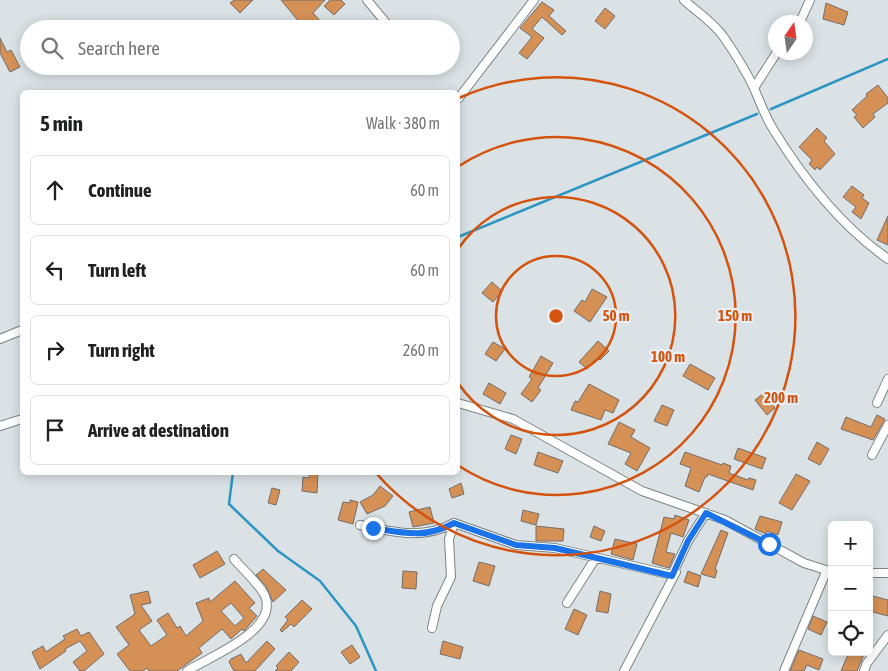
<!DOCTYPE html>
<meta charset="utf-8">
<style>
:root{--surface:#fff;--page:#f6f6f6;--text:#202124;--muted:#757577;--line:#e0e0e0}
body{margin:0;font-family:"Asap Condensed",sans-serif;background:var(--page);color:var(--text)}
.controls{position:absolute;right:15px;bottom:15px;display:grid;overflow:hidden;border-radius:8px;box-shadow:0 2px 12px #0003}
.controls button{width:45px;height:45px;display:grid;place-items:center;padding:0;border:0;border-bottom:1px solid var(--line);background:var(--surface);color:var(--text);font:25px sans-serif}
.compass{position:absolute;left:768px;top:15px;width:45px;height:45px;border-radius:50%;background:var(--surface);box-shadow:0 2px 12px #0003;rotate:13deg}
.stop{position:absolute;width:15px;height:15px;margin:-11px;border:4px solid #1a73e8;border-radius:50%;background:#fff}
.stop.end{background:#1a73e8;border-color:#fff;box-shadow:0 1px 5px #0008}
.list{margin:0;padding:0;list-style:none}
h2{display:flex;justify-content:space-between;align-items:center;height:65px;margin:0;padding:0 20px;font-size:21px}
h2 small{font-size:16px;font-weight:400;color:var(--muted)}
.list li{display:grid;grid-template-columns:32px 1fr auto;gap:15px;align-items:center;box-sizing:border-box;height:70px;margin:0 10px 10px;padding:0 10px;border:1px solid var(--line);border-radius:8px}
.list b{display:block;font-size:19px;white-space:nowrap}
.list em{font-size:16px;font-style:normal;color:var(--muted)}
.icon{flex:none;width:28px;height:28px;fill:none;stroke:currentColor;stroke-width:2;stroke-linecap:round;stroke-linejoin:round}
.map{position:relative;flex:none;width:888px;height:671px;overflow:hidden}
.search{position:absolute;background:var(--surface);box-shadow:0 2px 12px #0003;left:20px;top:20px;width:440px;height:55px;display:flex;align-items:center;gap:12px;box-sizing:border-box;padding:0 18px;border-radius:28px;color:var(--muted);font-size:19px}
.panel{position:absolute;background:var(--surface);box-shadow:0 2px 12px #0003;left:20px;top:90px;width:440px;height:385px;border-radius:8px}
.map>svg:first-child{display:block}
.lines{fill:none;stroke-linecap:round;stroke-linejoin:round}
.stream{stroke:#2d95c1;stroke-width:2.5}
.building{fill:#d59055;stroke:#746d69;fill-rule:evenodd}
.street-casing{stroke:#7c8487;stroke-width:10}
.street{stroke:#fff;stroke-width:8}
.route{stroke:#1a73e8;stroke-width:6}
.ring{fill:none;stroke:#d4530e;stroke-width:2.5}
.centre{fill:#d4530e;stroke:#e7eff3;stroke-width:2.5}
.ring-label{font-size:15px;text-anchor:middle;font-weight:bold;fill:#d4530e;stroke:#e7eff3;stroke-width:4.5;stroke-linejoin:round;paint-order:stroke}
</style>
<div class="map">
<svg width="888" height="671" viewBox="0 0 888 671">
<rect width="100%" height="100%" fill="#dae2e6"/>
<g class="lines">
<!-- stream -->
<path class="stream" d="M771,109L888,59
M458,237L757,114
M233,472L229,504L278,551L320,581L356,626L376,671"/>
</g>
<!-- building -->
<path class="building" d="M234,0H253L240,13L230,3Z
M281,0H325L313,13L325,26L322,29H305Z
M330,0H341L345,4L334,15L324,6Z
M542,2L554,10L549,16L566,31L562,35L542,17L532,29L544,38L527,59L519,53L532,37L520,28Z
M826,3L848,12L844,25L823,19Z
M605,8L615,16L605,29L595,21Z
M0,38L7,52L11,50L20,67L10,72L0,53Z
M878,85L888,98V103L873,114L875,117L863,128L854,117L857,115L852,110L867,96L866,94Z
M817,128L827,138L824,141L835,154L820,170L817,167L815,170L809,164L812,160L799,147Z
M852,186L864,195L862,198L869,203L861,219L852,212L856,207L843,197Z
M888,216V245L877,240Z
M492,282L502,291L493,302L482,293Z
M592,289L607,297L590,322L574,311L582,300L585,302Z
M598,341L609,351L600,360L597,358L587,369L579,362Z
M493,342L505,349L496,361L485,354Z
M541,356L553,363L538,388L541,390L532,402L521,394L532,379L529,377Z
M690,364L715,378L708,390L683,376Z
M489,383L506,393L500,404L483,394Z
M589,384L619,400L613,413L605,410L601,420L571,410L575,401L578,402Z
M768,390L777,401L773,405L775,408L767,415L755,400Z
M662,405L674,410L667,426L654,421Z
M877,415L885,419L873,440L841,429L846,417L871,427Z
M619,422L635,430L631,437L650,448L637,471L625,464L631,453L608,444Z
M511,435L522,439L516,454L505,449Z
M817,442L829,449L820,465L808,459Z
M738,448L766,458L762,469L734,459Z
M538,452L563,461L558,473L534,465Z
M685,452L722,465L723,463L731,466L729,473L748,480L749,478L756,480L753,490L708,474L707,477H705L699,492L685,486L691,468L680,464Z
M310,472H318L317,493L302,491L303,477L309,478Z
M796,474L810,481L792,510L779,503Z
M461,483L464,494L452,498L449,489Z
M380,486L393,496L385,506L367,514L360,502L373,495Z
M272,488L280,490L276,505L268,503Z
M350,500L358,502L353,524L338,520L343,502L350,503Z
M430,507L434,523L413,527L409,512Z
M523,510L539,514L536,525L521,521Z
M675,515L689,520L683,537L671,533L666,552L675,554L669,568L652,563L664,517L674,519Z
M760,516L782,522L778,535L767,531L766,534L755,529Z
M536,526L564,529L563,541H536Z
M594,526L605,531L601,541L590,537Z
M721,530L728,533L715,569L717,570L715,578L701,574Z
M615,539L637,544L633,560L611,554Z
M217,551L225,564L200,578L193,565Z
M479,562L495,566L489,586L473,581Z
M263,569L286,590L273,602L266,586L256,575Z
M403,571L417,572L416,589L402,588Z
M688,571L701,576L698,587L684,582Z
M235,581L255,603L249,608L257,616L244,631L242,629L231,639L222,629L199,648L202,653L177,671H149L147,668L143,671H130L117,654L129,645L116,627L135,614L130,595L148,591L151,603L141,605L152,621L139,630L151,646L167,635L157,620L168,613L177,628L180,626L186,636L203,621L196,603L209,598L210,602ZM231,603L244,618L235,626L221,611Z
M600,591L611,594L608,613L596,611Z
M869,595L888,600V616L869,611Z
M302,600L312,609L294,627L291,624L282,632L280,630L288,620L285,617Z
M574,609L587,615L578,635L565,629Z
M813,616L827,622L821,635L808,629Z
M77,629L81,636L89,632L104,654L84,671H80L73,662L87,651L80,641L65,649L66,651L40,669L32,652L43,646L46,652L65,639L63,636Z
M267,641L275,649L255,671H234L229,662L231,659L241,654L246,663Z
M443,641L463,647L460,659L440,654Z
M352,645L360,657L350,664L341,652Z
M799,650L823,659L819,670L807,665L804,671H790Z
M289,652L299,662L291,671H275L278,668L276,666Z
M849,652H865L857,671H841Z"/>
<g class="lines">
<!-- street casing -->
<g class="street-casing">
<path id="street" d="M367,0L387,24
M684,0C697,12 712,21 723,36C734,52 746,71 754,88C760,102 765,116 773,129C803,178 841,226 888,259
M800,22L810,0
M754,88L777,52
M458,99L534,0
M0,339L22,330
M458,403L513,419L642,491L725,520L804,563L832,572
M877,403L888,379
M0,426L22,419
M872,455L888,425
M360,525C393,532 423,540 454,523L516,545L555,548L672,575L688,541L706,513
M869,573H888
M567,603L595,559
M432,628L437,606L451,577L449,539L454,523
M187,671C209,657 275,632 266,599C263,587 242,569 234,559
M624,671L676,572
M784,671L826,572
M864,671L867,663L888,635"/>
</g>
<!-- street -->
<use href="#street" class="street"/>
</g>
<g class="lines">
<!-- route -->
<path class="route" d="M373,528C404,533 425,539 454,523L516,545L555,548L672,576L688,541L706,513L769,544"/>
</g>
<!-- distance rings -->
<g class="ring">
<circle cx="556" cy="316" r="60"/>
<path d="M458 249A119 119 0 1 1 458 383"/>
<path d="M459 166A179 179 0 1 1 459 466"/>
<path d="M459 98A239 239 0 1 1 376 473"/>
</g>
<circle cx="556" cy="316" r="8" class="centre"/>
<g class="ring-label">
<text x="616" y="321">50 m</text>
<text x="735" y="321">150 m</text>
<text x="668" y="362">100 m</text>
<text x="781" y="403">200 m</text>
</g>
</svg>
<div class="controls">
<button>+</button>
<button>−</button>
<button><svg class="icon" aria-label="locate" viewBox="0 0 24 24"><circle cx="12" cy="12" r="6"/><path d="M12 2v4M12 18v4M2 12h4M18 12h4"/></svg></button>
</div>
<svg class="compass" viewBox="-18 -18 36 36"><path d="M0-13l5 13h-10z" fill="#e53935"/><path d="M0 13l5-13h-10z" fill="#757577"/></svg>
<div class="stop" style="left:769px;top:544px"></div>
<div class="stop end" style="left:373px;top:528px"></div>
<div class="search"><svg class="icon" aria-label="search" viewBox="0 0 24 24"><circle cx="10" cy="10" r="6"/><path d="M15 15l6 6"/></svg>Search here</div>
<section class="panel">
<h2>5 min<small>Walk · 380 m</small></h2>
<ul class="list">
<li><svg class="icon" aria-label="ahead" viewBox="0 0 24 24"><path d="M12 20V5M6 11l6-6 6 6"/></svg><div><b>Continue</b></div><em>60 m</em></li>
<li><svg class="icon" aria-label="left" viewBox="0 0 24 24"><path d="M17 20v-9H6M10 6l-5 5 5 5"/></svg><div><b>Turn left</b></div><em>60 m</em></li>
<li><svg class="icon" aria-label="right" viewBox="0 0 24 24"><path d="M7 20v-9h11M14 6l5 5-5 5"/></svg><div><b>Turn right</b></div><em>260 m</em></li>
<li><svg class="icon" aria-label="arrive" viewBox="0 0 24 24"><path d="M6 21V4h12l-3 4 3 4H6"/></svg><div><b>Arrive at destination</b></div></li>
</ul>
</section>
</div>
